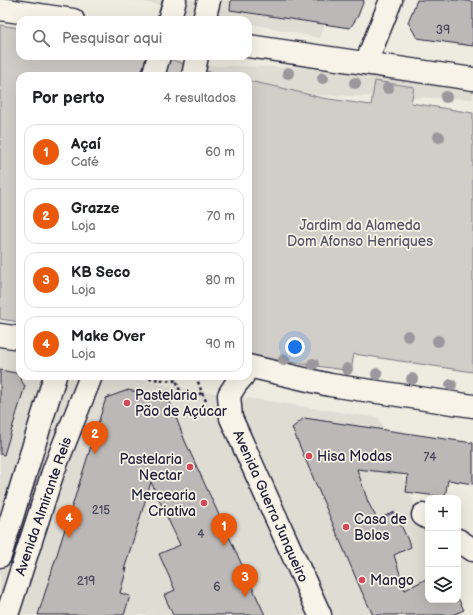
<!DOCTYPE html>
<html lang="pt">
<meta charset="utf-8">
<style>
:root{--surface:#fff;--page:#f6f6f6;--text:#202124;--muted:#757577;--line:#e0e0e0;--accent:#ea580c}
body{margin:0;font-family:"Balsamiq Sans",sans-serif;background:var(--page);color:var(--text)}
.controls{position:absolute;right:12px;bottom:12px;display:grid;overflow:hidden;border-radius:8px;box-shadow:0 4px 16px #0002}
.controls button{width:36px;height:36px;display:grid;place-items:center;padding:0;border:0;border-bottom:1px solid var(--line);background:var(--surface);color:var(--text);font:20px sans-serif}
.you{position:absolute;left:295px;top:347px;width:14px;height:14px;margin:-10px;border:3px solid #fff;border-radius:50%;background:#1a73e8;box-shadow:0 0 0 6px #1a73e833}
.badge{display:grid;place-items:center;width:26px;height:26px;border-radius:50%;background:var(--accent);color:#fff;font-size:13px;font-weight:700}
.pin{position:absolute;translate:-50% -33px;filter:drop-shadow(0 1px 2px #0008)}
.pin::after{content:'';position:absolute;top:21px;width:14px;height:12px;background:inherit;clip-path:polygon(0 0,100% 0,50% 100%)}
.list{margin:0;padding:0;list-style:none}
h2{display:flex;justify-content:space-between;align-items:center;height:52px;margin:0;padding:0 16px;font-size:17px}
h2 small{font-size:13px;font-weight:400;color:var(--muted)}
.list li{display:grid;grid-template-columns:26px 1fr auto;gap:12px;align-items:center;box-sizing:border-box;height:56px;margin:0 8px 8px;padding:0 8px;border:1px solid var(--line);border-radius:12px}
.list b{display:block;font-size:15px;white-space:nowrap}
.list p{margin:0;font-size:13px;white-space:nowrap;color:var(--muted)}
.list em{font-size:13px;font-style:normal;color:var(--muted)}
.icon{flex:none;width:22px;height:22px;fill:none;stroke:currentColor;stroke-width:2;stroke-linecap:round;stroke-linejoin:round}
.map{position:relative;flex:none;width:473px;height:615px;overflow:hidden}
.search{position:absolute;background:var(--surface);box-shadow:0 4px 16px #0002;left:16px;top:16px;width:236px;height:44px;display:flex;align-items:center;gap:10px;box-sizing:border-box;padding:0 14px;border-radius:12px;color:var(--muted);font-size:15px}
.panel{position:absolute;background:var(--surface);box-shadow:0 4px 16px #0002;left:16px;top:72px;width:236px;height:308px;border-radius:12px}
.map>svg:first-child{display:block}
.built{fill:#dfdcd4}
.green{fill:#d1cdc9;stroke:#7a7882}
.building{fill:#bbb8b7;stroke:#22223b}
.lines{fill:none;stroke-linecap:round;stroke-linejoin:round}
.minor-casing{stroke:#22223b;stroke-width:25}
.major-casing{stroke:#22223b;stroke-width:25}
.path{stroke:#22223b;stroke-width:2.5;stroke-dasharray:3 3;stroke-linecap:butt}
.minor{stroke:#f7f3e8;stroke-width:22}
.major{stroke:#f7f3e8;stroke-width:22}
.tree{fill:#9b989d}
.poi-dot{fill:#d1495b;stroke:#f7f3e8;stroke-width:1.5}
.labels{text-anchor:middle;stroke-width:3.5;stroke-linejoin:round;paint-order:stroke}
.number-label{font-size:12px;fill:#48485a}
.park-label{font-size:14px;fill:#575566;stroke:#f7f3e8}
.poi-label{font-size:14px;fill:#22223b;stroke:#f7f3e8;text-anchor:start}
.street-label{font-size:14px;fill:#22223b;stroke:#f7f3e8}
</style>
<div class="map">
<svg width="473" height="615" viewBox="0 0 473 615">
<rect width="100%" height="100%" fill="#eeebe1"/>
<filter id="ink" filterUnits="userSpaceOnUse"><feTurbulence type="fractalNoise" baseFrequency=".025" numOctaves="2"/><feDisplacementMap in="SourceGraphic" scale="8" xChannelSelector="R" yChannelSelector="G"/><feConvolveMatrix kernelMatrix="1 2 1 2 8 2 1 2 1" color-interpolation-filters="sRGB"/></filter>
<g filter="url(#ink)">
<!-- built -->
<path class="built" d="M135,0H332L320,38L248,23V20H231L197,13L195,20H169L173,8Z
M158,56H184L181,65L473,71V99L313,95L248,101V76H20Z
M0,347L20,352V376H123L168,386L379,418L428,537V600H454L461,615H0Z"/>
<!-- green -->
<path class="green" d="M0,25L20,28V56H160L222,76H20V322L0,319Z
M248,81L278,87L322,98L371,105L375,81L414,87L411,103L473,113V372L354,354L351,371L248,356Z"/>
<!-- building -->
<path class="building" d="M231,0H364L358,16L350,28L230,10Z
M417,0H461L473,2V46L417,38L408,22Z
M0,370L16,373L25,386L4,455L0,454Z
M128,390L169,399L185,441L265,615H173L164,595L175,590L159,554L180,545L151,482L124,570L127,568L120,593L130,596L124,615H38L106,398Z
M304,418L473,443V484L448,480L445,497L406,492L408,475L357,469L368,502L377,519L395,512L411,547L394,555L405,590L428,578V600H458V598L464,610L452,615H373L361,590L292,428Z"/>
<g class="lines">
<!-- minor casing -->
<g class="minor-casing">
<path id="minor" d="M366,63L391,0
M243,376L236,384L229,395L231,418L320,615
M423,515L428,518
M458,540L473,550"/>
</g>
<!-- major casing -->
<g class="major-casing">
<path id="major" d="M0,9L73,20
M169,20L175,0
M204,20L209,0
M248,46L473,79
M153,76L159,56
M193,76L197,56
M0,335L20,338
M248,366L330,385L473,406
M0,556L55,376
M7,615L53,472L91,376"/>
</g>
<!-- path -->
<path class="path" d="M137,376L153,379L177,381
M175,376L183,400L202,393
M196,376L202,393L207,403"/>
<!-- minor -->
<use href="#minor" class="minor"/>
<!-- major -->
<use href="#major" class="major"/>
</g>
<!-- trees -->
<g class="tree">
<circle cx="288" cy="73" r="6"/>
<circle cx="323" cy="78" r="6"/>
<circle cx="355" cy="83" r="6"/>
<circle cx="388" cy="88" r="6"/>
<circle cx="446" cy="97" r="6"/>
<circle cx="439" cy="137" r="6"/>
<circle cx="408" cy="336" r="6"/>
<circle cx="438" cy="341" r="6"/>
<circle cx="284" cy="360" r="6"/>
<circle cx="313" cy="364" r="6"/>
<circle cx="347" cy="369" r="6"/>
<circle cx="377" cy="374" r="6"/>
<circle cx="412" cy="379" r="6"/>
<circle cx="451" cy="385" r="6"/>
</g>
</g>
<!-- markers -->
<g class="poi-dot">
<circle cx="127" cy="403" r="4"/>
<circle cx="309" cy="456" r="4"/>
<circle cx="190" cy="467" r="4"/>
<circle cx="204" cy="503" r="4"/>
<circle cx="346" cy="527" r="4"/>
<circle cx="362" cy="580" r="4"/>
</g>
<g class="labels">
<!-- number labels -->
<g class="number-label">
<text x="443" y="34">39</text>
<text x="430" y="461">74</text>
<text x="101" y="514">215</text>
<text x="201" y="538">4</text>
<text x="86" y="585">219</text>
<text x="217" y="591">6</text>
</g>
<!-- park labels -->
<g class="park-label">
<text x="360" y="230">Jardim da Alameda<tspan x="360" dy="16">Dom Afonso Henriques</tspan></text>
</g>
<!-- poi labels -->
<g class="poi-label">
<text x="135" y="400">Pastelaria<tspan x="135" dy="16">Pão de Açúcar</tspan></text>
<text x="317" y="461">Hisa Modas</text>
<text x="182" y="464" text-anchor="end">Pastelaria<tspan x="182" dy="16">Nectar</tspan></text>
<text x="196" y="500" text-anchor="end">Mercearia<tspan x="196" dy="16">Criativa</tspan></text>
<text x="354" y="524">Casa de<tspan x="354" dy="16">Bolos</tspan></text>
<text x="370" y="585">Mango</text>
</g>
<!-- street labels -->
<g class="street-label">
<text transform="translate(43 506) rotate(-71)" y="5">Avenida Almirante Reis</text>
<text transform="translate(271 506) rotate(66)" y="5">Avenida Guerra Junqueiro</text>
</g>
</g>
</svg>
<div class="controls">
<button>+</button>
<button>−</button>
<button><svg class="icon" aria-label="layers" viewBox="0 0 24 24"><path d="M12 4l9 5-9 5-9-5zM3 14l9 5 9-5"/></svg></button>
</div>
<div class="you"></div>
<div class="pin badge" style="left:224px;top:546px">1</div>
<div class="pin badge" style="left:95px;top:454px">2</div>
<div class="pin badge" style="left:245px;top:597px">3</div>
<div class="pin badge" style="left:69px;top:538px">4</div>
<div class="search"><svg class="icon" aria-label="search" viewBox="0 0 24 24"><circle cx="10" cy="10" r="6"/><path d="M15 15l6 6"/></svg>Pesquisar aqui</div>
<section class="panel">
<h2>Por perto<small>4 resultados</small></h2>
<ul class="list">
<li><span class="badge">1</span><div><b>Açaí</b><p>Café</p></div><em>60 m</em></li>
<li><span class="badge">2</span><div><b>Grazze</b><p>Loja</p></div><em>70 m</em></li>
<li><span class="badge">3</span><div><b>KB Seco</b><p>Loja</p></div><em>80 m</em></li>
<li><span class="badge">4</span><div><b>Make Over</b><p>Loja</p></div><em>90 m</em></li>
</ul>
</section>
</div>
